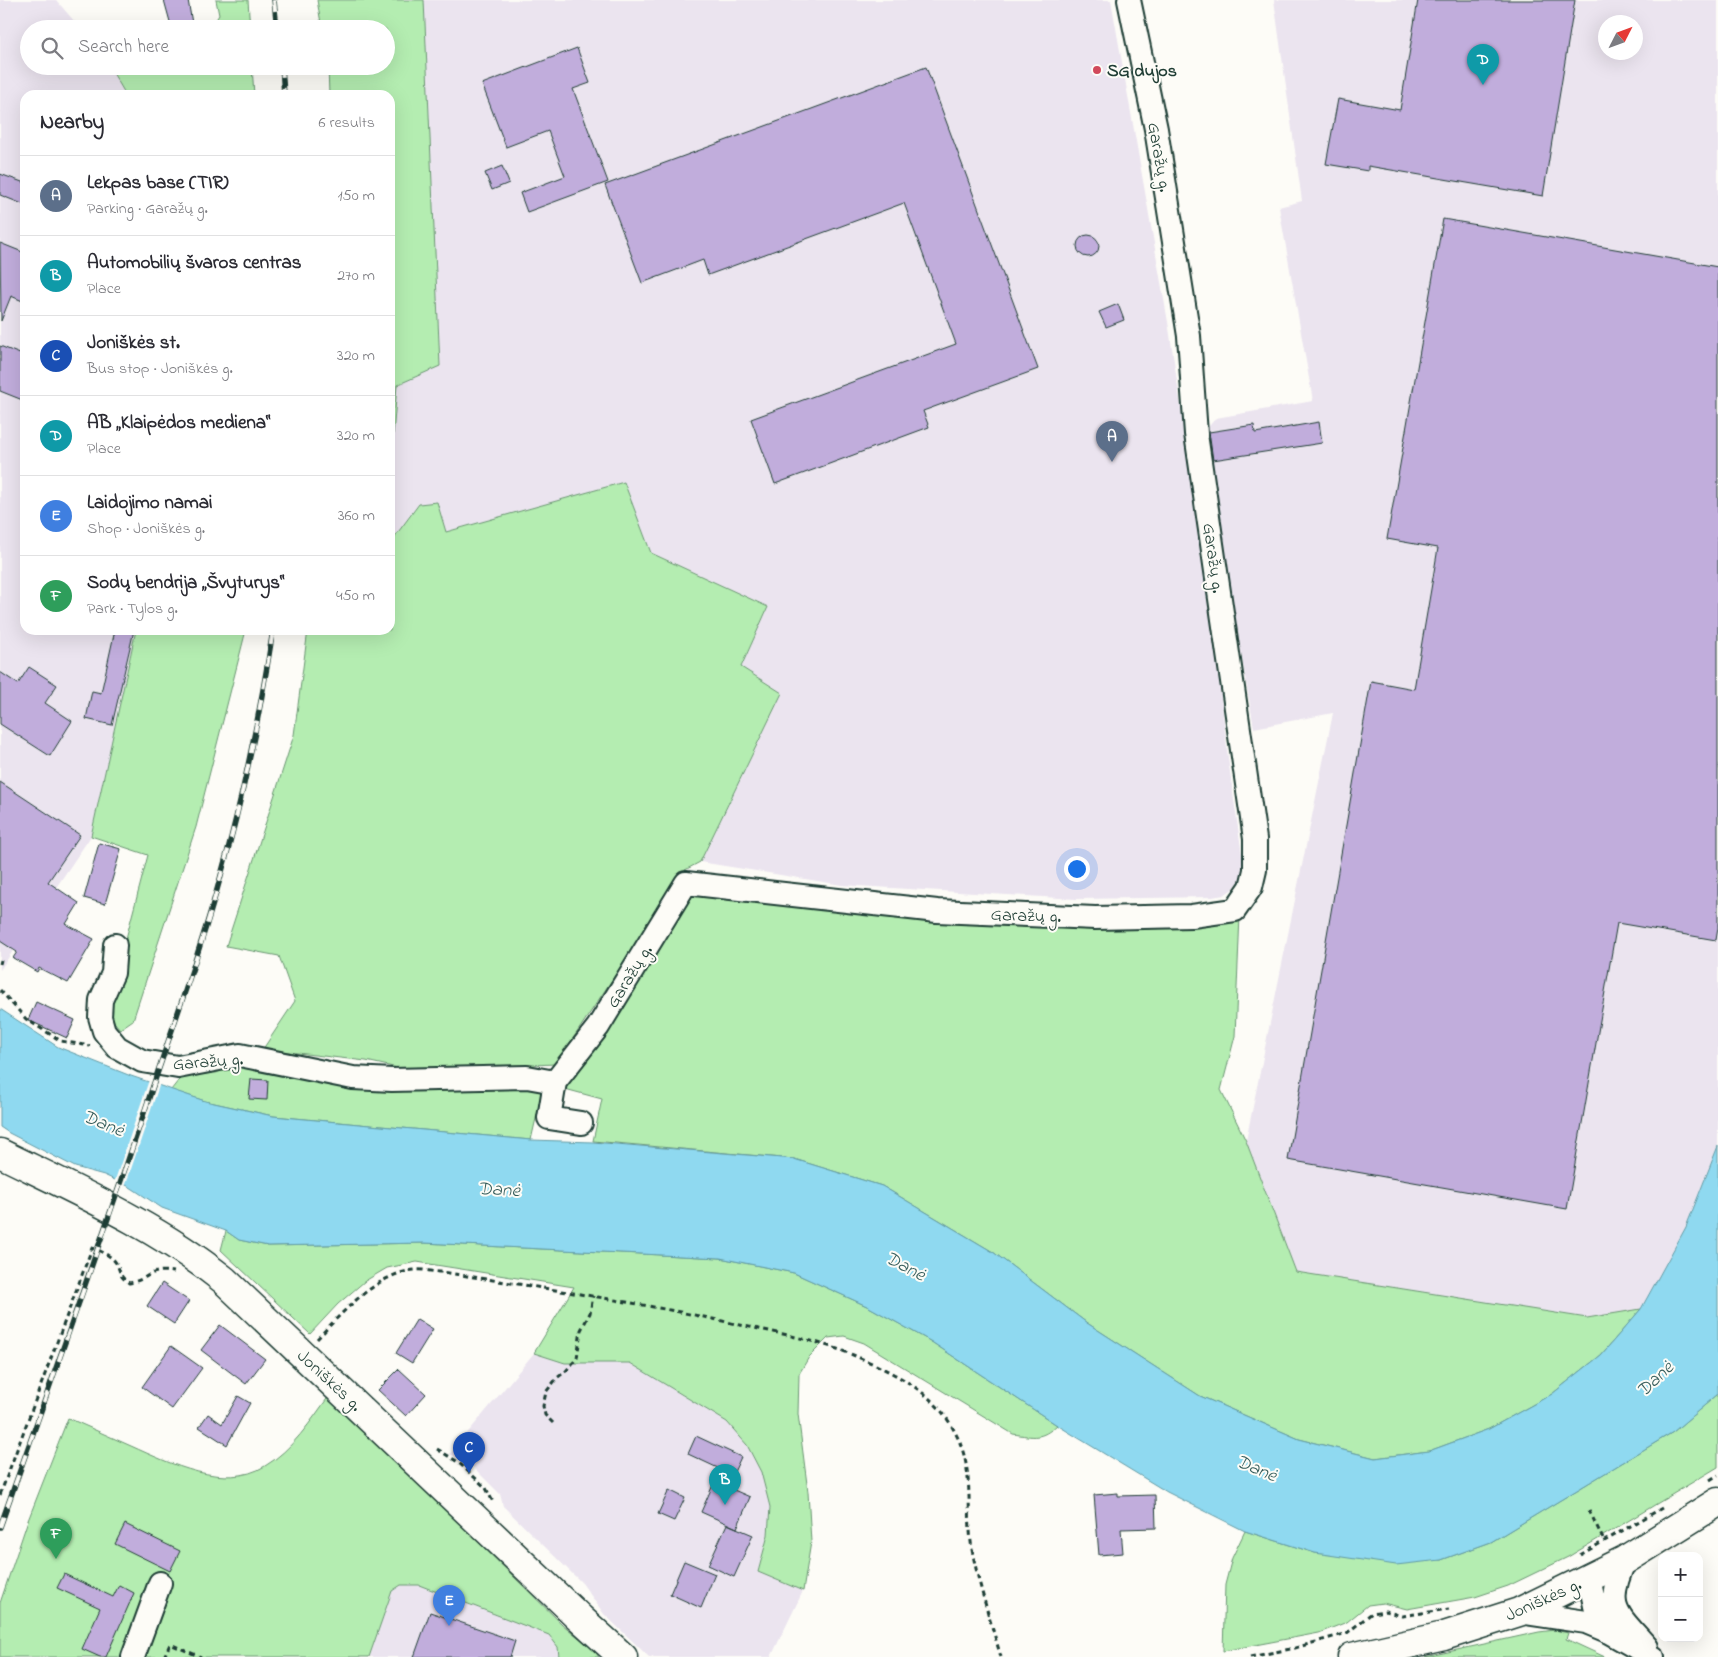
<!DOCTYPE html>
<meta charset="utf-8">
<style>
:root{--surface:#fff;--page:#f7f7f7;--text:#2b2b33;--muted:#7c7c81;--line:#e1e1e2;--accent:#2563eb}
body{margin:0;font-family:"Indie Flower",sans-serif;background:var(--page);color:var(--text)}
.controls{position:absolute;right:15px;bottom:15px;display:grid;overflow:hidden;border-radius:10px;box-shadow:0 5px 20px #0002}
.controls button{width:45px;height:45px;display:grid;place-items:center;padding:0;border:0;border-bottom:1px solid var(--line);background:var(--surface);color:var(--text);font:25px sans-serif}
.compass{position:absolute;left:1598px;top:15px;width:45px;height:45px;border-radius:50%;background:var(--surface);box-shadow:0 5px 20px #0002;rotate:48deg}
.you{position:absolute;left:1076px;top:868px;width:18px;height:18px;margin:-12px;border:4px solid #fff;border-radius:50%;background:#1a73e8;box-shadow:0 0 0 8px #1a73e833}
.badge{display:grid;place-items:center;width:32px;height:32px;border-radius:50%;background:var(--accent);color:#fff;font-size:16px;font-weight:700}
.pin{position:absolute;translate:-50% -41px;filter:drop-shadow(0 1px 2px #0008)}
.pin::after{content:'';position:absolute;top:26px;width:18px;height:15px;background:inherit;clip-path:polygon(0 0,100% 0,50% 100%)}
.list{margin:0;padding:0;list-style:none}
h2{display:flex;justify-content:space-between;align-items:center;height:65px;margin:0;padding:0 20px;font-size:21px}
h2 small{font-size:16px;font-weight:400;color:var(--muted)}
.list li{display:grid;grid-template-columns:32px 1fr auto;gap:15px;align-items:center;box-sizing:border-box;height:80px;padding:0 20px;border-top:1px solid var(--line)}
.list b{display:block;font-size:19px;white-space:nowrap}
.list p{margin:0;font-size:16px;white-space:nowrap;color:var(--muted)}
.list em{font-size:16px;font-style:normal;color:var(--muted)}
.icon{flex:none;width:28px;height:28px;fill:none;stroke:currentColor;stroke-width:2;stroke-linecap:round;stroke-linejoin:round}
.map{position:relative;flex:none;width:1718px;height:1657px;overflow:hidden}
.search{position:absolute;background:var(--surface);box-shadow:0 5px 20px #0002;left:20px;top:20px;width:375px;height:55px;display:flex;align-items:center;gap:12px;box-sizing:border-box;padding:0 18px;border-radius:28px;color:var(--muted);font-size:19px}
.panel{position:absolute;background:var(--surface);box-shadow:0 5px 20px #0002;left:20px;top:90px;width:375px;height:545px;border-radius:15px}
.map>svg:first-child{display:block}
.built{fill:#ebe4ef;fill-rule:evenodd}
.green{fill:#b4edb1;stroke:#6a9572}
.water{fill:#8fd9f0;stroke:#629ba5}
.pier{fill:#fdfcf7}
.building{fill:#c1addc;stroke:#1f3d34}
.lines{fill:none;stroke-linecap:round;stroke-linejoin:round}
.minor-casing{stroke:#1f3d34;stroke-width:26}
.major-casing{stroke:#1f3d34;stroke-width:31}
.path{stroke:#1f3d34;stroke-width:3;stroke-dasharray:5 4;stroke-linecap:butt}
.minor{stroke:#fdfcf7;stroke-width:22}
.major{stroke:#fdfcf7;stroke-width:28}
.rail-casing{stroke:#1f3d34;stroke-width:5.5}
.rail{stroke:#fdfcf7;stroke-width:4;stroke-dasharray:11;stroke-linecap:butt}
.poi-dot{fill:#d1495b;stroke:#fdfcf7;stroke-width:2}
.labels{text-anchor:middle;stroke-width:4;stroke-linejoin:round;paint-order:stroke}
.poi-label{font-size:18px;font-weight:bold;fill:#1f3d34;stroke:#fdfcf7;text-anchor:start}
.street-label{font-size:18px;fill:#1f3d34;stroke:#fdfcf7}
.water-label{font-size:19px;font-style:italic;fill:#355c5a;stroke:#fdfcf7}
</style>
<div class="map">
<svg width="1718" height="1657" viewBox="0 0 1718 1657">
<rect width="100%" height="100%" fill="#fdfcf7"/>
<filter id="ink" filterUnits="userSpaceOnUse"><feTurbulence type="fractalNoise" baseFrequency=".02" numOctaves="2"/><feDisplacementMap in="SourceGraphic" scale="10" xChannelSelector="R" yChannelSelector="G"/><feConvolveMatrix kernelMatrix="1 2 1 2 8 2 1 2 1" color-interpolation-filters="sRGB"/></filter>
<g filter="url(#ink)">
<!-- built -->
<path class="built" d="M0,0H56L81,29H29V66H109L126,95H25V630H136L91,836L0,970Z
M424,0H1111L1168,322L1207,577L1229,765L1242,855L1243,876L1234,888L1224,895L1212,897L1076,899L842,885L700,862L782,693L741,668L768,607L651,553L624,482L445,532L419,504L390,543V475L397,385L440,365Z
M1274,0H1718V1146L1686,1227L1641,1309L1587,1318L1296,1272L1246,1141L1333,713L1254,728L1203,433L1216,418L1313,401L1279,207L1302,201ZM1606,22H1636V52H1606Z
M534,1353L565,1363H630L727,1422L747,1445L761,1472L770,1507L768,1535L758,1571L803,1591L771,1657H649L604,1614L582,1583L503,1506L500,1494L471,1465L450,1454Z
M401,1585H419L549,1635L558,1647L559,1657H369L392,1591Z"/>
<!-- green -->
<path class="green" d="M216,0H248L250,29H210L219,15Z
M317,0H424L440,366L397,385L390,475V95H329L328,66H386V29H322Z
M109,66H252L254,95H126Z
M624,482L651,553L768,607L741,667L782,693L700,862L685,870L556,1064L407,1070L366,1061L263,1049L295,1001L279,956L226,946L294,735L308,630H390V543L419,504L437,502L446,532Z
M136,630H246L196,827L133,1020L120,1029L114,1022L109,1003L148,855L91,836Z
M693,893L1240,915L1235,1036L1221,1090L1246,1141L1296,1272L1587,1318L1641,1309L1601,1355L1552,1394L1489,1429L1429,1451L1375,1458L1299,1439L1200,1396L1087,1323L993,1252L882,1186L794,1159L593,1141L602,1099L565,1089L580,1063Z
M232,1066L274,1074L408,1090L543,1088L531,1140L273,1116L205,1101L171,1090L182,1076L216,1073Z
M226,1231L239,1240L268,1246L424,1243L720,1258L794,1273L869,1307L930,1341L1057,1425C1041,1440 1034,1437 1013,1434L864,1343L844,1336L828,1338L809,1357L799,1374L798,1414L808,1492L811,1542L803,1591L758,1572L768,1535L770,1507L761,1472L747,1445L727,1422L630,1363H565L534,1353L574,1287L417,1262L387,1268L365,1281L338,1304L310,1334L221,1250Z
M1718,1394V1467L1568,1557L1508,1586L1475,1597L1407,1609L1383,1603L1368,1605L1347,1622L1319,1633L1223,1651L1225,1585L1232,1558L1245,1531L1315,1553L1441,1560L1491,1542L1673,1432Z
M329,1396L562,1624L594,1650L599,1657H559L558,1647L549,1635L419,1585H401L392,1591L369,1657H0V1603L27,1523L68,1418C89,1427 110,1437 131,1446C169,1463 225,1491 265,1466C292,1450 311,1421 329,1396Z
M1555,1630L1568,1633L1566,1639L1605,1657H1425L1539,1632Z"/>
<!-- water -->
<path class="water" d="M0,1009L58,1047L131,1076L205,1101L273,1116L531,1140L593,1142L794,1159L882,1186L993,1252L1087,1323L1200,1396L1299,1439L1375,1458L1429,1451L1489,1429L1552,1394L1601,1355L1641,1309L1686,1227L1718,1146V1394L1673,1432L1491,1542L1441,1560L1396,1565L1315,1553L1245,1531L1167,1492L1057,1425L930,1341L869,1307L794,1273L720,1258L424,1243L268,1246L239,1240L226,1231L162,1208L130,1187L104,1175L75,1167L9,1133L0,1127Z"/>
<!-- pier -->
<path class="pier" d="M149,1080L160,1083L125,1187L114,1183Z"/>
<!-- building -->
<path class="building" d="M164,0H188L193,29H172Z
M1418,0H1575L1543,196L1368,166V171L1326,164L1338,99L1400,110Z
M577,48L590,83L573,89L608,182L527,212L520,193L565,176L548,131L506,147L482,84Z
M926,67L1038,369L923,411L929,427L775,484L751,419L956,344L904,203L708,275L703,260L642,283L605,185Z
M502,166L509,183L492,190L485,173Z
M0,174L25,183V205L0,195Z
M1443,219L1718,267V928L1716,940L1617,923L1567,1209L1288,1160L1371,681L1414,689L1438,548L1387,539Z
M1077 246a11 11 0 1 1 22 0a11 11 0 1 1-22 0Z
M0,243L25,253V302L11,296L1,321Z
M1118,304L1124,320L1106,327L1099,312Z
M0,346L25,356V401L0,391Z
M1319,422L1322,443L1213,460L1209,432L1254,425L1255,433Z
M115,630H134L112,725L86,719L92,691L101,693Z
M29,667L57,685L45,703L72,721L50,756L0,724V672L18,684Z
M0,782L80,835L48,882L79,903L66,924L94,939L68,983L39,968L37,972L13,958L17,952L0,941Z
M99,843L121,849L105,904L84,898Z
M36,1002L75,1020L67,1038L28,1020Z
M251,1079L268,1080L267,1100L249,1099Z
M162,1283L189,1301L174,1324L147,1306Z
M417,1319L433,1329L412,1363L396,1353Z
M220,1325L265,1359L246,1384L201,1350Z
M171,1346L202,1368L172,1409L142,1387Z
M399,1369L426,1394L406,1416L378,1390Z
M238,1396L250,1403L227,1445L199,1427L208,1414L222,1424Z
M696,1436L741,1457L727,1487L750,1497L737,1528L701,1512L720,1469L688,1454Z
M669,1490L685,1498L674,1521L658,1514Z
M1118,1493V1496L1155,1495L1156,1528L1121,1529L1123,1553L1099,1555L1094,1495Z
M125,1524L180,1551L170,1571L115,1544Z
M727,1524L753,1535L734,1577L708,1565Z
M684,1561L715,1574L701,1608L670,1594Z
M64,1574L113,1597L119,1585L134,1593L106,1657H100L82,1649L100,1608L57,1588Z
M430,1612L515,1641L510,1657H414Z"/>
<g class="lines">
<!-- minor casing -->
<g class="minor-casing">
<path id="minor" d="M115,945L113,973L101,1000L100,1017L104,1031L117,1047L142,1061L178,1067L240,1055L353,1078L392,1080L527,1077L555,1082L598,1027L686,883L937,911L1095,918L1192,916L1235,910L1251,887L1255,870V839L1196,434L1189,336L1156,129L1129,0
M555,1082L549,1118L581,1123
M1625,1560C1604,1607 1616,1612 1647,1647
M1589,1578L1595,1606L1605,1630
M1519,1612L1586,1622L1605,1630L1653,1657
M133,1657L160,1583"/>
</g>
<!-- major casing -->
<g class="major-casing">
<path id="major" d="M0,1153C77,1191 157,1226 224,1280L580,1618L623,1657
M1352,1657L1444,1636L1519,1612L1625,1560L1718,1502"/>
</g>
<!-- path -->
<path class="path" d="M0,964L1,960
M0,990L26,1019L61,1041L90,1046
M317,1339C342,1313 376,1274 414,1270C423,1269 433,1272 442,1272C541,1288 641,1302 740,1325C778,1333 817,1340 853,1355C889,1370 931,1390 951,1425C978,1469 964,1508 973,1555C980,1589 991,1623 1001,1657
M553,1423L545,1415L543,1406L546,1392L557,1378L566,1371L577,1358L581,1330L590,1313L593,1296
M437,1449L458,1462L486,1488L494,1504
M1710,1480L1718,1475
M0,1495L92,1248C100,1251 111,1255 116,1263C122,1274 118,1275 129,1283C150,1279 149,1268 174,1272
M1589,1510L1604,1541
M1580,1555L1662,1508
M164,1657L170,1644L201,1657
M1250,1657L1295,1648L1347,1633L1372,1613L1385,1611L1402,1616L1449,1609"/>
<!-- minor -->
<use href="#minor" class="minor"/>
<!-- major -->
<use href="#major" class="major"/>
<!-- rail casing -->
<g class="rail-casing">
<path id="rail" d="M274,0L277,29
M282,66L284,95
M0,1527C51,1383 102,1239 150,1095C174,1023 200,952 220,879C243,797 260,714 273,630"/>
</g>
<!-- rail -->
<use href="#rail" class="rail"/>
</g>
</g>
<!-- markers -->
<circle class="poi-dot" cx="1097" cy="70" r="5"/>
<g class="labels">
<!-- poi labels -->
<g class="poi-label">
<text x="1107" y="76">SG dujos</text>
</g>
<!-- street labels -->
<g class="street-label">
<text transform="translate(1160 157) rotate(80)" y="6">Garažų g.</text>
<text transform="translate(1214 558) rotate(82)" y="6">Garažų g.</text>
<text transform="translate(1026 915) rotate(2)" y="6">Garažų g.</text>
<text transform="translate(629 976) rotate(-58)" y="6">Garažų g.</text>
<text transform="translate(208 1061) rotate(-4)" y="6">Garažų g.</text>
<text transform="translate(330 1380) rotate(43)" y="6">Joniškės g.</text>
<text transform="translate(1543 1599) rotate(-24)" y="6">Joniškės g.</text>
</g>
<!-- water labels -->
<g class="water-label">
<text transform="translate(104 1122) rotate(22)" y="7">Danė</text>
<text transform="translate(499 1188) rotate(3)" y="7">Danė</text>
<text transform="translate(906 1265) rotate(28)" y="7">Danė</text>
<text transform="translate(1654 1378) rotate(-43)" y="7">Danė</text>
<text transform="translate(1257 1467) rotate(23)" y="7">Danė</text>
</g>
</g>
</svg>
<div class="controls">
<button>+</button>
<button>−</button>
</div>
<svg class="compass" viewBox="-18 -18 36 36"><path d="M0-13l5 13h-10z" fill="#e53935"/><path d="M0 13l5-13h-10z" fill="#7c7c81"/></svg>
<div class="you"></div>
<div class="pin badge" style="left:1112px;top:462px;background:#5c6f8a">A</div>
<div class="pin badge" style="left:725px;top:1505px;background:#0f9aa8">B</div>
<div class="pin badge" style="left:469px;top:1473px;background:#1a4fb4">C</div>
<div class="pin badge" style="left:1483px;top:85px;background:#0f9aa8">D</div>
<div class="pin badge" style="left:449px;top:1626px;background:#3f7fe0">E</div>
<div class="pin badge" style="left:56px;top:1559px;background:#2e9e5b">F</div>
<div class="search"><svg class="icon" aria-label="search" viewBox="0 0 24 24"><circle cx="10" cy="10" r="6"/><path d="M15 15l6 6"/></svg>Search here</div>
<section class="panel">
<h2>Nearby<small>6 results</small></h2>
<ul class="list">
<li><span class="badge" style="background:#5c6f8a">A</span><div><b>Lekpas base (TIR)</b><p>Parking · Garažų g.</p></div><em>150 m</em></li>
<li><span class="badge" style="background:#0f9aa8">B</span><div><b>Automobilių švaros centras</b><p>Place</p></div><em>270 m</em></li>
<li><span class="badge" style="background:#1a4fb4">C</span><div><b>Joniškės st.</b><p>Bus stop · Joniškės g.</p></div><em>320 m</em></li>
<li><span class="badge" style="background:#0f9aa8">D</span><div><b>AB „Klaipėdos mediena“</b><p>Place</p></div><em>320 m</em></li>
<li><span class="badge" style="background:#3f7fe0">E</span><div><b>Laidojimo namai</b><p>Shop · Joniškės g.</p></div><em>360 m</em></li>
<li><span class="badge" style="background:#2e9e5b">F</span><div><b>Sodų bendrija „Švyturys“</b><p>Park · Tylos g.</p></div><em>450 m</em></li>
</ul>
</section>
</div>
